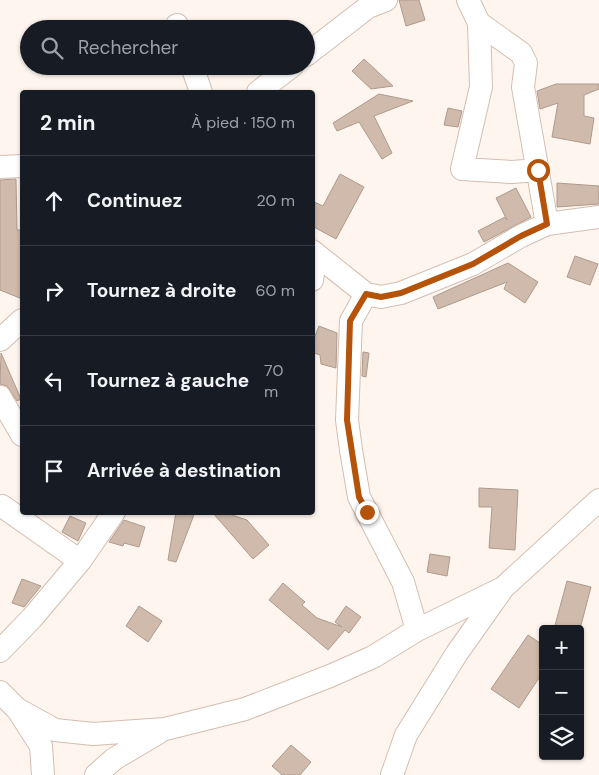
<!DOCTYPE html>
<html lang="fr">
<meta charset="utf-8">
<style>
:root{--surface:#171b24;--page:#20242c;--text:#f1f3f6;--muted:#9ea1a6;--line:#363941}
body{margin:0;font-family:"DM Sans",sans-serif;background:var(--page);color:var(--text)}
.controls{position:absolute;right:15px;bottom:15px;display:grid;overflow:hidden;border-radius:5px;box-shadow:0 1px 4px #0004}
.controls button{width:45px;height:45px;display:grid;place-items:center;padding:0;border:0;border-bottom:1px solid var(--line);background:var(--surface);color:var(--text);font:25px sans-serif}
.stop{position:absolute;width:15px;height:15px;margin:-11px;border:4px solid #b45309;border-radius:50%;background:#fff}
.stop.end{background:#b45309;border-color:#fff;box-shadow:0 1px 5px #0008}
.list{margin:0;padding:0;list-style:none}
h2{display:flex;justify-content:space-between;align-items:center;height:65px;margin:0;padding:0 20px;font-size:21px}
h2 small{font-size:16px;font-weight:400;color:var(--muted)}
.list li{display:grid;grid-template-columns:32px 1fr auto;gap:15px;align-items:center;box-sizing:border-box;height:90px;padding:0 20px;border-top:1px solid var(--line)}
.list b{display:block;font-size:19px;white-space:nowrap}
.list em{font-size:16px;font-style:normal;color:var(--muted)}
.icon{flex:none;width:28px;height:28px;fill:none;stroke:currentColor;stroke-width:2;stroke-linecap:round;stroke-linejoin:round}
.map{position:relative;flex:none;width:599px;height:775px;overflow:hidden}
.search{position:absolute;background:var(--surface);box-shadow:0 1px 4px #0004;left:20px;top:20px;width:295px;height:55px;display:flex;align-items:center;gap:12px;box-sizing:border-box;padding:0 18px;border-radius:28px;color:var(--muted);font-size:19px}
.panel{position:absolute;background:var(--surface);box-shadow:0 1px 4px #0004;left:20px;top:90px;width:295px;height:425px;border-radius:5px}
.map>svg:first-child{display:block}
.building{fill:#d0baac;stroke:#af9a8c}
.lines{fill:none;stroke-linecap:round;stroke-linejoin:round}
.street-casing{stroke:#d4beb0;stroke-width:24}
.street{stroke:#fff;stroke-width:22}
.route{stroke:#b45309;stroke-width:6}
</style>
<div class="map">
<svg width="599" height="775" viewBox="0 0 599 775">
<rect width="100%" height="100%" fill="#fef5ef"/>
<!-- building -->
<path class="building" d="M399,0H419L425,20L406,26Z
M364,59L393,86L371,89L352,71Z
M556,84H599V89L584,95V116L594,118L590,144L552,137L558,103L540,109L537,91Z
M379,94L413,101L374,116L392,153L382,159L359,122L337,131L333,123Z
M448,108L462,111L458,127L444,125Z
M340,174L364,187L336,239L312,226V201L323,206Z
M16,179L17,230H22V299L0,290V180Z
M557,183L599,186V204L557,207Z
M516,188L531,217L484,242L478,231L505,217L507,220L496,198Z
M575,256L598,264L590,285L567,277Z
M508,263L538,282L525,303L504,289L507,282L438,309L433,297Z
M319,326L337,333L336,368L321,364L320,355L312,352V344Z
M363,352L369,353L366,377L362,376Z
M1,353L21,399L17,401L7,386L0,384Z
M479,488L518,490L515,550L489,548L492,507H479Z
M176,512H195L176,562L168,560Z
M212,512H223L247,520L269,545L253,559Z
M70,516L86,523L78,541L62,532Z
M124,520L145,527L139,547L124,543L123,546L109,542Z
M430,554L450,557L447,576L427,572Z
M22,579L41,586L24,607L12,603Z
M567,581L591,587L580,629H554Z
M283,583L305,602L302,605L317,618L342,627L335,622L346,606L361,617L349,633L345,630L328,650L269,600Z
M139,606L162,621L148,642L126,626Z
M528,635L543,645V672L519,708L491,689Z
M291,745L311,762L300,775H282L272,766Z"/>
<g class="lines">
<!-- street casing -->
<g class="street-casing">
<path id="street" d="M468,0L479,23L521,53L526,63L523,87L547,224
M479,23L481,87L462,169L512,172L538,170
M177,25L179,29
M306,55L368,7L386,0
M192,66L201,92
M258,92L292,66
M0,167L22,166
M312,251L366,294L381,297L401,293L473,264L521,236L547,224L599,217
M312,280L316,254
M366,294L351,321L347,420L351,450L359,497L403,582L417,630
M0,340L22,320
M0,397L22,435
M2,506L80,561
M0,651L32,618L80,561L114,512
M0,692L17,709L55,730L93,734L165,729L245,709L330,676L373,657L417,630L503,588
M18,710L41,746L43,775
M96,775L114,759L158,733
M392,775L406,735L457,653L503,588L599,500"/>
</g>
<!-- street -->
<use href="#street" class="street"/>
</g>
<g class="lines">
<!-- route -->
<path class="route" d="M367,512L359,497L347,420L350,321L366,294L381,297L401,293L473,264L521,236L547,224L538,170"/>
</g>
</svg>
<div class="controls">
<button>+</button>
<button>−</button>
<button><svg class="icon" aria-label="layers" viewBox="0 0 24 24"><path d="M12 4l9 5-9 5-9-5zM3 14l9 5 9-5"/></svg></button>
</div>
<div class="stop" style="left:538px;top:170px"></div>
<div class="stop end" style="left:367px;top:512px"></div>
<div class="search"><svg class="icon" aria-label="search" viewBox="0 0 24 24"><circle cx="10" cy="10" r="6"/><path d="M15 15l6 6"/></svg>Rechercher</div>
<section class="panel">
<h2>2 min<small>À pied · 150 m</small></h2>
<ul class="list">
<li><svg class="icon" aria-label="ahead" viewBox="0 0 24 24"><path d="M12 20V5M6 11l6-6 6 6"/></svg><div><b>Continuez</b></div><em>20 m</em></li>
<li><svg class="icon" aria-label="right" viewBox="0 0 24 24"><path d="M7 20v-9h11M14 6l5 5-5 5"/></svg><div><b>Tournez à droite</b></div><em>60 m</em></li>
<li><svg class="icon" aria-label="left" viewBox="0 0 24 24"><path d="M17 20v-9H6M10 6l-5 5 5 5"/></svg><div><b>Tournez à gauche</b></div><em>70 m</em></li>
<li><svg class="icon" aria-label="arrive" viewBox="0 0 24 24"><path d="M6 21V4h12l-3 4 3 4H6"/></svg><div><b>Arrivée à destination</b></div></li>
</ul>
</section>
</div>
